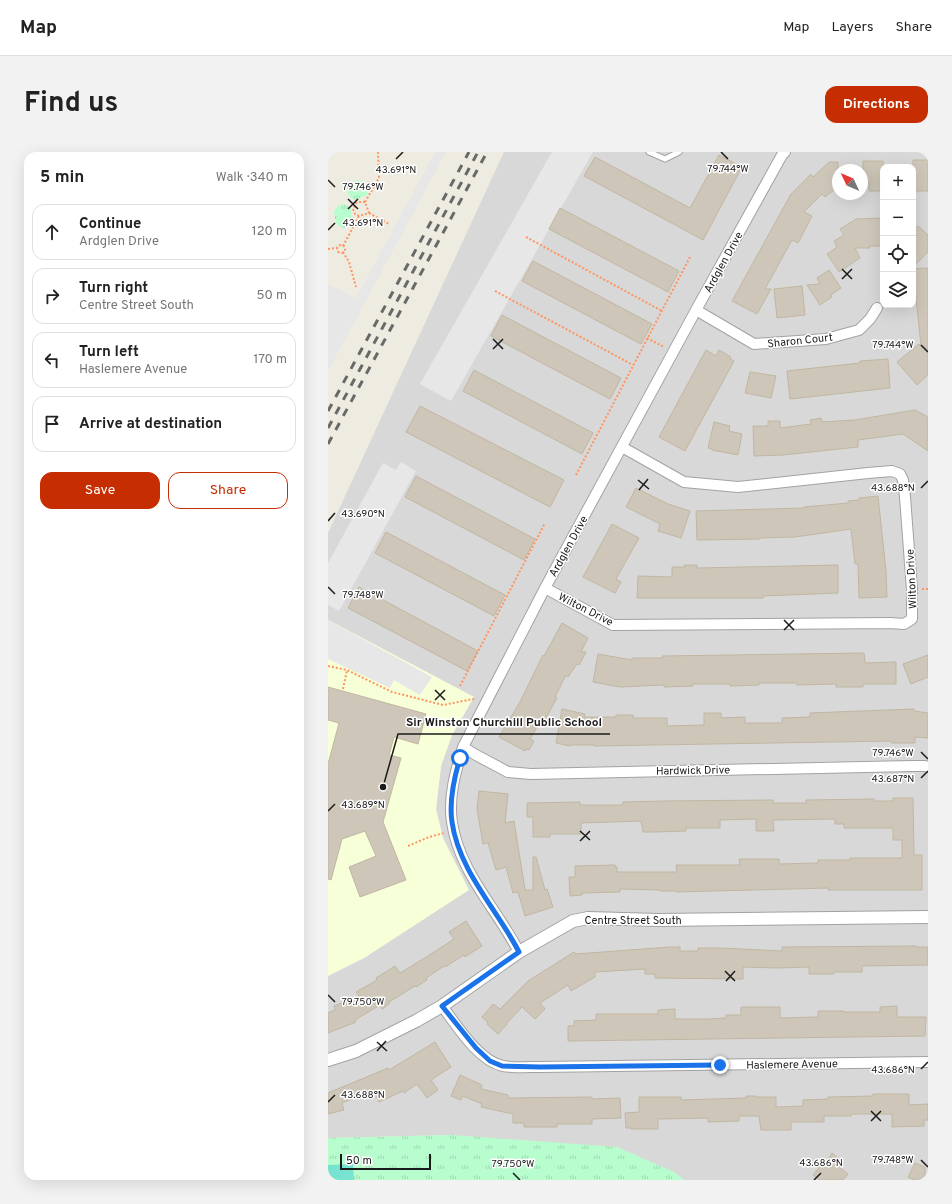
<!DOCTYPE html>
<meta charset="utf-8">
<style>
:root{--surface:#fff;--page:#f2f2f2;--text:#222;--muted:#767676;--line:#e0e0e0;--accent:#c62d00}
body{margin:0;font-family:Overpass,sans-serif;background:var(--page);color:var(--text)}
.controls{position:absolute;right:12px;top:12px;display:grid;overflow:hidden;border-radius:8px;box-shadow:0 4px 16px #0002}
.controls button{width:36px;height:36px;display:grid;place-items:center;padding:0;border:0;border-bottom:1px solid var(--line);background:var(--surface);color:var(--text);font:20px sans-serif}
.compass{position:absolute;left:504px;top:12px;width:36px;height:36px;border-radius:50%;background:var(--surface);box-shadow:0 4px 16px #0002;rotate:314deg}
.scale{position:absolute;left:12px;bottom:10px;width:91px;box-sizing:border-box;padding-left:4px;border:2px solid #1b1b1b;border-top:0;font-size:11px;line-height:14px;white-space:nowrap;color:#1b1b1b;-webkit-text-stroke:3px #fff;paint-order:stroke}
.stop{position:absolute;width:12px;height:12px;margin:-9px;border:3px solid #1a73e8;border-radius:50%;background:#fff}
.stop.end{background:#1a73e8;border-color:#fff;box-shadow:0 1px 4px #0008}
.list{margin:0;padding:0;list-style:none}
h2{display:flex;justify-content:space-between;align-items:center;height:52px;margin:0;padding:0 16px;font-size:17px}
h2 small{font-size:13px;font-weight:400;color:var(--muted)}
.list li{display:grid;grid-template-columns:26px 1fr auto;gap:12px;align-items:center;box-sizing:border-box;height:56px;margin:0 8px 8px;padding:0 8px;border:1px solid var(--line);border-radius:12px}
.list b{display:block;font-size:15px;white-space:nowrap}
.list p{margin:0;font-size:13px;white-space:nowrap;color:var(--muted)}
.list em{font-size:13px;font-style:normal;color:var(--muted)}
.actions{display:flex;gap:8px;padding:12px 16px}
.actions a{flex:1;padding:9px 0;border:1px solid var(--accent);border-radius:12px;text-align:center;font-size:14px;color:var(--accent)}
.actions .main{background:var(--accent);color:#fff}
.icon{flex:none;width:22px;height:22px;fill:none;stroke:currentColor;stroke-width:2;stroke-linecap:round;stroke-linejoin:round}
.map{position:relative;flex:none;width:600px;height:1028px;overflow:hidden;border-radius:12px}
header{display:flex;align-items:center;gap:24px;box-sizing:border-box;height:56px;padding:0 20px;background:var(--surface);border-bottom:1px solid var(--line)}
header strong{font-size:19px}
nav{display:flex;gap:22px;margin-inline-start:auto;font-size:14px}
.intro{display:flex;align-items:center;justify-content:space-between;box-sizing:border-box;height:96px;padding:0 24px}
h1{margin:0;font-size:28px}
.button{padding:10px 18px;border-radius:12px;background:var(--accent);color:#fff;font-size:14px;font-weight:700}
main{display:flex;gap:24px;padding:0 24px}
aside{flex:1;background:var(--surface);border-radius:12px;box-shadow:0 4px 16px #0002}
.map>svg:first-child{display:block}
.residential{fill:#d9d8d8;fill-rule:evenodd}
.education{fill:#f6ffd7}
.park{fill:url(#park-tufts)}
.pitch{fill:#77e4d2}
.parking{fill:#e7e7e7}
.building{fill:#cec7b9;stroke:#c0b6a1}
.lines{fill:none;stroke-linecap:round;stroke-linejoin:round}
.service-casing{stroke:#a2a2a2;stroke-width:7}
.minor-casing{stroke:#a2a2a2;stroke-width:12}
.tertiary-casing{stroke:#a2a2a2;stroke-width:14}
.path{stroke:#ff945f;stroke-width:2;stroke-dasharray:2 2;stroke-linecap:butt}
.service{stroke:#fff;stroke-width:5}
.minor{stroke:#fff;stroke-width:10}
.tertiary{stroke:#fff;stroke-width:12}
.rail{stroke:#696969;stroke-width:3;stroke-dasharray:8 8;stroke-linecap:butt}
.route{stroke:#1a73e8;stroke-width:5}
.ticks{fill:none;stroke:#1b1b1b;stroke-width:1.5}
.labels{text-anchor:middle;stroke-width:3;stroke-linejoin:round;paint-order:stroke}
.street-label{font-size:11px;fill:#1b1b1b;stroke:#fff}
.ticks-label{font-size:10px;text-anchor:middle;fill:#1b1b1b;stroke:#fff;stroke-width:3;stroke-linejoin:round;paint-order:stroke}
.leader{fill:none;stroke:#1b1b1b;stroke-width:1.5}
.callout-dot{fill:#1b1b1b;stroke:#fff;stroke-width:1.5}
.callout-label{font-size:12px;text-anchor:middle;font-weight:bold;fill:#1b1b1b;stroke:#fff;stroke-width:3;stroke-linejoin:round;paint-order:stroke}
</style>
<header>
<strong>Map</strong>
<nav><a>Map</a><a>Layers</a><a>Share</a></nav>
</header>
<div class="intro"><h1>Find us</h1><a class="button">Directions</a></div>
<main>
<aside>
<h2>5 min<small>Walk · 340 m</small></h2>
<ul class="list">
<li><svg class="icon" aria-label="ahead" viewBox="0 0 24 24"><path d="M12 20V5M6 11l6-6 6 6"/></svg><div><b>Continue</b><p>Ardglen Drive</p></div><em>120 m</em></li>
<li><svg class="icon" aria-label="right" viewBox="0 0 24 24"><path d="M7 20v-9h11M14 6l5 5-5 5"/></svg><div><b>Turn right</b><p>Centre Street South</p></div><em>50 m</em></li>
<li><svg class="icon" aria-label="left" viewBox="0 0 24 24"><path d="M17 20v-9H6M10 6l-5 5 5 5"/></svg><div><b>Turn left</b><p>Haslemere Avenue</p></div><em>170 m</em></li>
<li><svg class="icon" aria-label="arrive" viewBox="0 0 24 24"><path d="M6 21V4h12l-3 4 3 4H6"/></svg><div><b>Arrive at destination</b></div></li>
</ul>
<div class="actions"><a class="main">Save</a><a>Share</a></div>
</aside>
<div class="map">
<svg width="600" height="1028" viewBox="0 0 600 1028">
<defs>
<pattern id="park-tufts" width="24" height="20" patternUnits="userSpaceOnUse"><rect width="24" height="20" fill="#b7fdcd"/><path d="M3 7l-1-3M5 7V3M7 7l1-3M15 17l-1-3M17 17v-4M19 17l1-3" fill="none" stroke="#9dd8af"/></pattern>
</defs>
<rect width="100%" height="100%" fill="#eeece0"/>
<!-- residential -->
<path class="residential" d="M176,0H600V1028H356L346,1020L124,983L0,986V824L36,806L140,738L115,686L108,657L113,614L124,583L146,545L0,468V381ZM555,15H585V153H555ZM510,18H534V42H510Z"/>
<!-- education -->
<path class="education" d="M0,468L146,545L124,583L113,614L108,657L115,686L141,738L36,806L0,824Z"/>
<!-- park -->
<path class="park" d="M27,28L36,29L42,36L39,43L27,48L22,45L18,38L20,34Z
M16,52L23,56V63L26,66L23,73L16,76C7,74 7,67 6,59L11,53Z
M124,983L289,995L346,1020L356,1028H0V986Z"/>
<!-- pitch -->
<path class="pitch" d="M25,1012L26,1028H0V1013Z"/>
<!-- parking -->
<path class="parking" d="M107,0H118L0,219V132L28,146Z
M224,0H265L123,249L92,232Z
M73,310L88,319L11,459L0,453V411L55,311L68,318Z
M0,468L104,525L92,543L66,528L62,536L0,507Z"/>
<!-- building -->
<path class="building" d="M391,3L414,15L375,88L256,24L267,5L362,56Z
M585,8H600V39H585Z
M535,9H555V39H541V31H535Z
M501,10H510V38H506L497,45L494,42L476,60L484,64L470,91L464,88L437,137H443L429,162L404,149L463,42L483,22L485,25Z
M232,56L351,119L340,140L221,77Z
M555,66V94H542V96H527L532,106L511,120L499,102L509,95L506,89L516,83L512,77L528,67Z
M590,74L600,83V100L585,115V79Z
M205,109L324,172L313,192L194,129Z
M600,116V223L589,233L569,210L591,192L593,194L585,117Z
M501,118L513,136L503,143L504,145L492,153L479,133L492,132L489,126Z
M474,134L477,163L449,166L446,137Z
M174,163L293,226L282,247L163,184Z
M378,198L388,204L391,198L403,205L402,207L406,209L357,299L331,285Z
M560,207L562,236L462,247L459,219L532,211V209Z
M146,218L265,281L254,302L135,239Z
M422,220L448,224L443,246L417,241Z
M92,254L236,328L222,355L78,280Z
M587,258L600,265V299L575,282L530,288V295L455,303L426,304L425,274H440V269H452V276L483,272L482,268L493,266L494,270L527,268Z
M386,270L402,274L401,279L414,282L410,303L384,298V297L380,296Z
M88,324L207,387L196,408L77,345Z
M308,336L340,352L362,359L353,386L330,379L332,372L298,355Z
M550,344L558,419L559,445L531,446L530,412H527L523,377L467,385L432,386V387L369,388L368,359L476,356V355L520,351V349L531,348V346Z
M284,372L311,386L288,427L293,430L287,441L255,425Z
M58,380L177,443L166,464L47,401Z
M356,413H369V416L510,413V441L435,444V446H309L310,424L344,425V415H357Z
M31,435L150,499L139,519L20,456Z
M234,471L260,486L253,500H258L251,513L249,512L240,525L238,523L227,545L229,546L215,571L212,570L202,587L206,589L201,598L198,597L197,599L171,585L192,550L215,503L216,504Z
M536,501L537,511L568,510V532H535V535H508V532L469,533L468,531H431V533L402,534V532H365V534L336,535V533L292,535L265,530L270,502L304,508V506H335L334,504Z
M600,503V525L583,532L575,512Z
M0,535L98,562L90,592L66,585L61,603L73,606L55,670L78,728L32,745L21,715L48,704L37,679L14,687L3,728L0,727V612L11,571L0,568Z
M234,557L257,562L256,565H288V563H305V566H339V574L376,573V561H393V566L417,565V571H454V566L482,565V561L586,557V559L600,561V586L587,585V591H563V589L266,594V593H243L242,594L228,591Z
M151,639L180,642L177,671L186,669L197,738H196H205V705H208L217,738L219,737L225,755L197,764L190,740L185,741L178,715L168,718L160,691L155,692L149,657Z
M565,646H585L586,703H594V738H500V736L349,740V739H332V738L292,737V740L254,741V743L242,744L241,725H247V714L287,713V715H289V720H349L348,713H412L411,707H451V712L490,711V708H522V706H574V688H565V676H516V672H507V667L445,668L446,679H428V667L392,668V676H358V679L326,680H315L313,669L253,671V682H222V685H205V665H199V651L252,650V653H295V650L334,649L445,648V651H478V648L546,647V649H565Z
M138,769L154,794L137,805L136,803L117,815L116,814L98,826L99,828L88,835L87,834L61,850V852L54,857L52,853L27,868L28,870L0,881V861L7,858L6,854L31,844L28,840L49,828L48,826L67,814L72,821L100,804L126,787L121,780Z
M588,794V795H600V813L534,814V820H506V822H481V815L450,816L415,815V827L327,826V822H317V817L267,820V825L243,839L240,833L212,851L217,857L207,867L194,855L178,872H179L170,882L159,872L160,870L154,865L165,852L172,857L200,829L246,800L248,802L342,795H352V799H370V796H393L454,799V795Z
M569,854V865H598L597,884L240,889V874H246V869L268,868V862H330V858L347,857V867H380L398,866V863H413V855H452V866L490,865V859H516V860H552V855Z
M107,890L123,915L103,928L110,938L99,946L89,932L76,941L75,939L51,950L45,938L14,951L16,958L0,962V941L60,916L61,918Z
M132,923L154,933L153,937L180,943V946L264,945V947L292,946L293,966L264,967V972H229V975H196V971H185V962L153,955L154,952L135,944L133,948L123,944Z
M545,942H581V953L600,952V968H596V974L564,975V962H523V964H496V970H463V978H433L431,964H411V969L380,970V966L330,967V977H303V976H298L297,961L311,960V945H353V948L418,946V944H428V945H448V955L475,954V948L500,947V945L545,944Z
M504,1001L515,1010L511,1015L520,1022L515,1028H492L485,1023L497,1008L499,1009Z
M587,1011L597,1015V1028H587L580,1025Z"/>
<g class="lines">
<!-- service casing -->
<g class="service-casing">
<path id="service" d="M321,0L337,7L351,0"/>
</g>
<!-- minor casing -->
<g class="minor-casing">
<path id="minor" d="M368,158L426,192L498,187L531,178L542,167L549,156
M217,436L285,473L562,471L576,472L584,467V438L577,345L575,328L572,322L564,319L540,321L410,335L356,330L294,295
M135,595L148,603L180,620L203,622L584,614H597L600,615
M191,800C169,757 131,720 124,670C120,645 128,618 135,595L217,436L368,158L454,3L457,0
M114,854C128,872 150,909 175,914C186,916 200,915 212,915L600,910"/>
</g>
<!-- tertiary casing -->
<g class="tertiary-casing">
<path id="tertiary" d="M0,908L28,899L88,869L114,854L191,800L245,769L260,766L330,768L600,765"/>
</g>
<!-- path -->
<path class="path" d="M31,50H37L41,61L31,64L27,62L25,57L28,51Z
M37,50L51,26L50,0
M41,61L61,72
M198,85L334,159
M9 97a4 4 0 1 1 8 0a4 4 0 1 1-8 0Z
M15,94L31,64
M0,97L9,96
M15,100L21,110L28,135
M167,139L305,213
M319,186L336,195
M248,323L362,105
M594,437H600
M0,514L19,518L64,540L115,553L145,547L147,548
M132,534L217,371
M15,537L19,518
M80,694L101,685L116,681"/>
<!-- service -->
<use href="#service" class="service"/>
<!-- minor -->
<use href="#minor" class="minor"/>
<!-- tertiary -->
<use href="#tertiary" class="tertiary"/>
<!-- rail -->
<path class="rail" d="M0,259L141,0
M0,276L150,0
M0,292L159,0"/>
</g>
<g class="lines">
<!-- route -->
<path class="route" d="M132,606C126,626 121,650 124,670C131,719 169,757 191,800L114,854L148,896L162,909L174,914L212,915L392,913"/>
</g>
<!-- ticks -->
<path class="ticks" d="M393,0L400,7M68,7L75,0M0,28L7,35M20,47L30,57M20,57L30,47M0,78L7,71M514,117L524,127M514,127L524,117M165,187L175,197M593,193L600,200M165,197L175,187M310,328L321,337M593,336L600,329M311,338L320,327M0,369L7,361M0,435L7,442M456,468L466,478M456,478L466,468M107,538L117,548M107,548L117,538M593,600L600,607M593,626L600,619M0,659L7,652M252,679L262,688M252,689L262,679M397,819L407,829M398,829L407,819M0,843L7,850M49,890L59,899M49,899L58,889M593,917L600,910M0,950L7,943M543,959L553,969M543,969L553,959M593,1008L600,1015M185,1021L192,1028M486,1028L493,1021"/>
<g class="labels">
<!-- street labels -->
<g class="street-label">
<text transform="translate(395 110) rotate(-61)" y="4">Ardglen Drive</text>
<text transform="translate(472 188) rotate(-6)" y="4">Sharon Court</text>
<text transform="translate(240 394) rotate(-61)" y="4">Ardglen Drive</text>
<text transform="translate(583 427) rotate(-93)" y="4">Wilton Drive</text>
<text transform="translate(258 457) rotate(27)" y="4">Wilton Drive</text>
<text transform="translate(365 618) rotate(-1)" y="4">Hardwick Drive</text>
<text x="305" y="772">Centre Street South</text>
<text transform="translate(464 912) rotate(-1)" y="4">Haslemere Avenue</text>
</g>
</g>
<g class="ticks-label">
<text x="400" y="20">79.744°W</text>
<text x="68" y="21">43.691°N</text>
<text x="35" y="38">79.746°W</text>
<text x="35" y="74">43.691°N</text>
<text x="565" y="196">79.744°W</text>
<text x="565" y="339">43.688°N</text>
<text x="35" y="365">43.690°N</text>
<text x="35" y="446">79.748°W</text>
<text x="565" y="604">79.746°W</text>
<text x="565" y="630">43.687°N</text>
<text x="35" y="656">43.689°N</text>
<text x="35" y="853">79.750°W</text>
<text x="565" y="921">43.686°N</text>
<text x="35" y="946">43.688°N</text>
<text x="565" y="1011">79.748°W</text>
<text x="493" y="1014">43.686°N</text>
<text x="185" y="1015">79.750°W</text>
</g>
<!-- callouts -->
<path class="leader" d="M55 635L70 582H282"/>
<circle class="callout-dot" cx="55" cy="635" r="4"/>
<g class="callout-label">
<text x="176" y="574">Sir Winston Churchill Public School</text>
</g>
</svg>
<div class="controls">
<button>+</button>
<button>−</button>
<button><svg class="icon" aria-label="locate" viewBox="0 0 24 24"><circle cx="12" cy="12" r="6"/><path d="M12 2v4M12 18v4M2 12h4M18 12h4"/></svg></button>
<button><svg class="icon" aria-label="layers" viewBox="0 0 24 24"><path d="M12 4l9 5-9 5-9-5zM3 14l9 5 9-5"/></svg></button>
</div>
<svg class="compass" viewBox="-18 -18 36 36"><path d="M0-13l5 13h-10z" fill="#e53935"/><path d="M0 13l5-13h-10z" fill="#767676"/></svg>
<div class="scale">50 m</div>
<div class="stop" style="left:132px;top:606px"></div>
<div class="stop end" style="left:392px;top:913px"></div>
</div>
</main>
